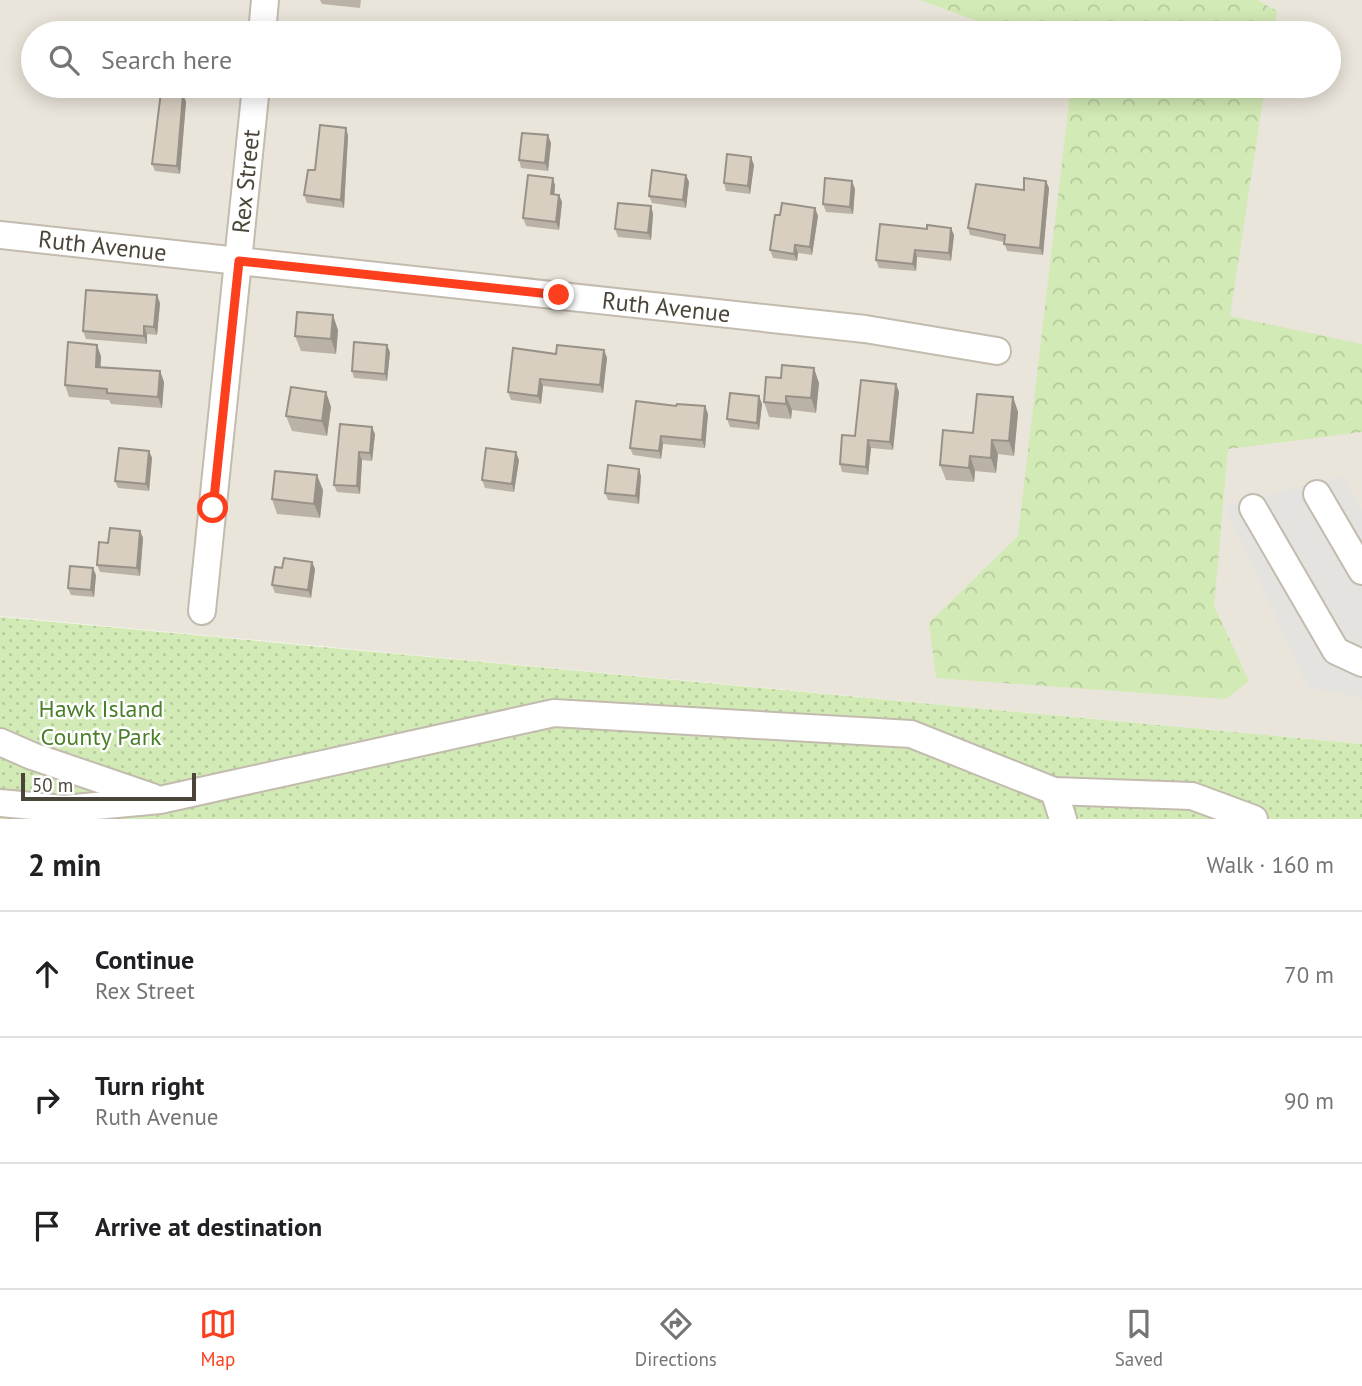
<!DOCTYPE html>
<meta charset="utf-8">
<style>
:root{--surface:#fff;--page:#f6f6f6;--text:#202124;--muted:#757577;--line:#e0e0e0;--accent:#fc3f1d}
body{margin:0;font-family:"PT Sans",sans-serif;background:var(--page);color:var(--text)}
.scale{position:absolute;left:21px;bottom:18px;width:175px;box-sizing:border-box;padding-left:7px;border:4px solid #4b4439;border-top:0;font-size:19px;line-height:24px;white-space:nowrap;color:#4b4439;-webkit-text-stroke:5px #fff;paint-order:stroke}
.stop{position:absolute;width:21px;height:21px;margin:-16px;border:5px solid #fc3f1d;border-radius:50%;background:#fff}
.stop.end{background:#fc3f1d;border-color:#fff;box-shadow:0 2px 7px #0008}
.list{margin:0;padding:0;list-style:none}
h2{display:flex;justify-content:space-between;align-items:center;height:91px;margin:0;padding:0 28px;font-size:30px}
h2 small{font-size:23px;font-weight:400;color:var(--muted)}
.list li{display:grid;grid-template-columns:46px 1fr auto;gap:21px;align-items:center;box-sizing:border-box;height:126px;padding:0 28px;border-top:2px solid var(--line)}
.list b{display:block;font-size:26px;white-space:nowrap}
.list p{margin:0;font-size:23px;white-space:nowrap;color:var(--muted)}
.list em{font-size:23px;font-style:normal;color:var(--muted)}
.icon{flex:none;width:38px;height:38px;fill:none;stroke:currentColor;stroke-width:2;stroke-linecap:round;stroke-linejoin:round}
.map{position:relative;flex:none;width:1362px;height:819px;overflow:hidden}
.search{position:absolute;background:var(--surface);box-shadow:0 4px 18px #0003;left:21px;right:21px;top:21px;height:77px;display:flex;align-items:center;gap:18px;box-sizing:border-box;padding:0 24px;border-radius:38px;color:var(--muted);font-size:26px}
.sheet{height:469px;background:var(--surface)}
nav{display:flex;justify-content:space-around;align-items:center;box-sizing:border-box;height:98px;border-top:2px solid var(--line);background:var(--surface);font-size:19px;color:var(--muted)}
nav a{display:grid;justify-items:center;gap:4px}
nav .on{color:var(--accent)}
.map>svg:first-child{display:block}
.residential{fill:#eae5da;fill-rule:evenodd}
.green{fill:url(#green-dots)}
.forest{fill:url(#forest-crowns)}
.parking{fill:#e5e3e0}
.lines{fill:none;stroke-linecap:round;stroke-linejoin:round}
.minor-casing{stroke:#c2bbae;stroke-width:30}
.minor{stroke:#fff;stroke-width:26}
.wall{fill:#bab2a6}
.shaded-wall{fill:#979187}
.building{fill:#d8cfc1;stroke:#979187;stroke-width:2}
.route{stroke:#fc3f1d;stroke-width:9}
.labels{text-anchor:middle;stroke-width:5;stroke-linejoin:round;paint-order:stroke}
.street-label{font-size:24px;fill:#4b4439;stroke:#fff}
.park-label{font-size:24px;fill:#4a7f2a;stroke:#fff}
</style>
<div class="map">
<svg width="1362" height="819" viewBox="0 0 1362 819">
<defs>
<pattern id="green-dots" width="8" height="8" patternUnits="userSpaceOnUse" patternTransform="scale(1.75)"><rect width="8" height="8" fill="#d2eab5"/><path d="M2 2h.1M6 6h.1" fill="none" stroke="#b6ca9c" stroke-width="1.8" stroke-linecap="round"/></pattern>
<pattern id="forest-crowns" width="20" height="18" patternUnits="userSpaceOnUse" patternTransform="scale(1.75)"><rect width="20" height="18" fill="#d2eab5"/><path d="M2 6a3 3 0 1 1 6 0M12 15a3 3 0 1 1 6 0" fill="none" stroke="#b6ca9c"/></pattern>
</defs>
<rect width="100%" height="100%" fill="#f6f3ec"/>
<!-- residential -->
<path class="residential" d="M0,0H1362V744L0,616ZM33,33H1329V86H33Z"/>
<!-- green -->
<path class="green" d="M0,617L1362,744V819H0Z"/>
<!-- forest -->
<path class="forest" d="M920,0H1257L1277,11L1273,33H1010Z
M1071,86H1265L1230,316L1362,344V432L1228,449L1214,606L1249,681L1226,699L936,678L929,623L1018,536Z"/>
<!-- parking -->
<path class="parking" d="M1342,476L1362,511V698L1308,688L1225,506Z"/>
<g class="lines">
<!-- minor casing -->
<g class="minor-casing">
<g id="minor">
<path d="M262,33L265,0"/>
<path id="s1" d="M0,235L865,329L997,351"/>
<path d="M1317,494L1362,571"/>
<path d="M1253,508L1336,651L1362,663"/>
<path id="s2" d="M202,611L256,86"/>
<path d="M0,742L32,756L152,797"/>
<path d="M1054,791L1063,819"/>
<path d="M0,803L64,809L160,800L554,713L911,734L1054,791L1192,796L1254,819"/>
</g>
</g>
<!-- minor -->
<use href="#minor" class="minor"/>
</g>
<!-- wall -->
<path class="wall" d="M320,0H361L360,8L322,4Z
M183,94L186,102L180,174L155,171L152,164Z
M346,128L348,136L344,208L307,203L304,195L315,170Z
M551,143L548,171L521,168L519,160Z
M754,165L750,194L726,191L724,183Z
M686,175L689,182L686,208L652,203L649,196Z
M1046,181L1049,188L1043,255L1007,251L1004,242L970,235L968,228L1024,190Z
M555,185L554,194L559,195L562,202L559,230L526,226L523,218Z
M855,189L853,214L826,212L823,204Z
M651,206L653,214L651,240L618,237L615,229Z
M815,208L818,216L812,255L798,253L797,261L773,258L770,250L780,215Z
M927,229L954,235L951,261L917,257L916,271L879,268L876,260Z
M160,303L157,335L147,334V344L86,339L83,331Z
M338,330L336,354L301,351L295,336Z
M604,350L607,358L603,393L543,386L541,404L511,400L508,392L556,354Z
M390,352L387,381L354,378L352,371Z
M101,356L100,367L160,371L164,382L162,408L111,404L109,400L69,397L65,385Z
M819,383L816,413L792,410L791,419L769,417L764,402Z
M896,384L899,392L893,450L871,448L868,475L842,472L840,464L855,436Z
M326,392L331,407L327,436L292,431L286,416Z
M759,396L762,404L759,430L730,427L727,419Z
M1013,397L1018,412L1014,456L998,454L996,473L975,471L974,482L946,480L940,465L973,433Z
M676,406H705L708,414L705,448L663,444L661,459L633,455L630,448Z
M340,424L375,434L372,461L362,460L360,494L337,492L334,485Z
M149,451L152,458L149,491L118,488L115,481Z
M519,460L514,492L485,488L482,480Z
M641,476L639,504L608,500L605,493Z
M323,490L320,518L277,514L272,499Z
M140,531L143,538L140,576L100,572L97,565L108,543Z
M312,562L315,569L311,598L275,593L272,585L282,568Z
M96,575L94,597L71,595L68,588Z"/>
<!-- shaded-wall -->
<path class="shaded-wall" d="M183,94L186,102L180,174L177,166Z
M346,128L348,136L344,208L341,200Z
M548,135L551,143L548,171L545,163Z
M751,157L754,165L750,194L748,186Z
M686,175L689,182L686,208L683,200Z
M553,178L555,185L554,201L551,194Z
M852,181L855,189L853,214L850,207Z
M1046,181L1049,188L1043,255L1040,248Z
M559,195L562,202L559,230L556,222Z
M651,206L653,214L651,240L648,233Z
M815,208L818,216L812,255L810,247Z
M951,228L954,235L951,261L949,253Z
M795,245L798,253L797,261L794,254Z
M915,250L917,257L916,271L913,264Z
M157,295L160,303L157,335L154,327Z
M333,315L338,330L336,354L331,339Z
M144,326L147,334V344L144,336Z
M97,345L101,356L100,378L96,367Z
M387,345L390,352L387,381L385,374Z
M604,350L607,358L603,393L600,385Z
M814,368L819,383L816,413L811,398Z
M160,371L164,382L162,408L158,397Z
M540,379L543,386L541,404L538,396Z
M896,384L899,392L893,450L890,442Z
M326,392L331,407L327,436L322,421Z
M759,396L762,404L759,430L757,423Z
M786,396L792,410L791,419L786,404Z
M1013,397L1018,412L1014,456L1009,441Z
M705,406L708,414L705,448L702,440Z
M372,427L375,434L372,461L370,453Z
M661,436L663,444L661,459L659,451Z
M868,440L871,448L868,475L866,467Z
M992,440L998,454L996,473L991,458Z
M149,451L152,458L149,491L146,484Z
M359,452L362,460L360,494L357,486Z
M516,452L519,460L514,492L512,484Z
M970,456L975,471L974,482L969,468Z
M639,469L641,476L639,504L636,496Z
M317,475L323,490L320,518L314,504Z
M140,531L143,538L140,576L137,568Z
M312,562L315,569L311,598L308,590Z
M93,568L96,575L94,597L91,590Z"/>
<!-- building -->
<path class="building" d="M161,92L183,94L177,166L152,164Z
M320,125L346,128L341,200L304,195L308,170H315Z
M522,133L548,135L545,163L519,160Z
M727,154L751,157L748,186L724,183Z
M652,170L686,175L683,200L649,196Z
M528,175L553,178L551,194L559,195L556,222L523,218Z
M825,178L852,181L850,207L823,204Z
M1024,178L1046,181L1040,248L1004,244L1005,235L968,228L976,184L1024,190Z
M618,203L651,206L648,233L615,229Z
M782,203L815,208L810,247L795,245L794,254L770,250L775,215H780Z
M880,224L927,229V225L951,228L949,253L915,250L913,264L876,260Z
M86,290L157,295L154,327L144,326V336L83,331Z
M297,312L333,315L331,339L295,336Z
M68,342L97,345L96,367L160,371L158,397L107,393V389L65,385Z
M354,342L387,345L385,374L352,371Z
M557,345L604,350L600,385L540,379L538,396L508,392L513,348L556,354Z
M782,365L814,368L811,398L786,396V404L764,402L766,377L781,378Z
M861,380L896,384L890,442L868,440L866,467L840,464L842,435L855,436Z
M291,387L326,392L322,421L286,416Z
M730,393L759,396L757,423L727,419Z
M977,394L1013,397L1009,441L992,440L991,458L970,456L969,468L940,465L943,430L973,433Z
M636,401L676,406L677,404L705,406L702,440L661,436L659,451L630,448Z
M340,424L372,427L370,453L359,452L357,486L334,485Z
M119,448L149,451L146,484L115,481Z
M486,448L516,452L512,484L482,480Z
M608,465L639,469L636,496L605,493Z
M275,471L317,475L314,504L272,499Z
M110,528L140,531L137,568L97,565L99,542L108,543Z
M284,558L312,562L308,590L272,585L275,567L282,568Z
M70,566L93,568L91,590L68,588Z"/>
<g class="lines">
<!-- route -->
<path class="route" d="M213,508L239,261L559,295"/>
</g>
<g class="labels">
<!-- street labels -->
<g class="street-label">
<text dy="8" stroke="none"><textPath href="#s2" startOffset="432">Rex Street</textPath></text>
<text dy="8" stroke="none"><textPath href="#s1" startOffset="103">Ruth Avenue</textPath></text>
<text dy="8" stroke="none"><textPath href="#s1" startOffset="670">Ruth Avenue</textPath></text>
</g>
<!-- park labels -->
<g class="park-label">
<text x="101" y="717">Hawk Island<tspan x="101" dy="28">County Park</tspan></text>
</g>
</g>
</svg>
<div class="scale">50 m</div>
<div class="stop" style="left:213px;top:508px"></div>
<div class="stop end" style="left:559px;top:295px"></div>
<div class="search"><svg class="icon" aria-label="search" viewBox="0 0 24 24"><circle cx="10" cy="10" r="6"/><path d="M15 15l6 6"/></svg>Search here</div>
</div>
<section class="sheet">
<h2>2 min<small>Walk · 160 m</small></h2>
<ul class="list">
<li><svg class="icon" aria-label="ahead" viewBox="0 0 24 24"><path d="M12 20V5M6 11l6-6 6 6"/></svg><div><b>Continue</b><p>Rex Street</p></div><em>70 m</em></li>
<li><svg class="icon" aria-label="right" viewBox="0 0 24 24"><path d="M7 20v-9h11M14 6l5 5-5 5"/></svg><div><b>Turn right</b><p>Ruth Avenue</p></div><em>90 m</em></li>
<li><svg class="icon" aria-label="arrive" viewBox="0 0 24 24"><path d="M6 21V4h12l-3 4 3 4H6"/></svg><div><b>Arrive at destination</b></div></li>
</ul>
</section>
<nav>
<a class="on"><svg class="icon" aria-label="map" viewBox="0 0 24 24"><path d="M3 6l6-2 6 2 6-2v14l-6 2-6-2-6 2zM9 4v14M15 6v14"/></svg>Map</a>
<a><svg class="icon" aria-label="directions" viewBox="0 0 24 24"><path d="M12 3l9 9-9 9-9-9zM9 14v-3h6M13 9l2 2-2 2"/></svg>Directions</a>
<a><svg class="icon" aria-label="saved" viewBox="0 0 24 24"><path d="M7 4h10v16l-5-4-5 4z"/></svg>Saved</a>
</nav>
